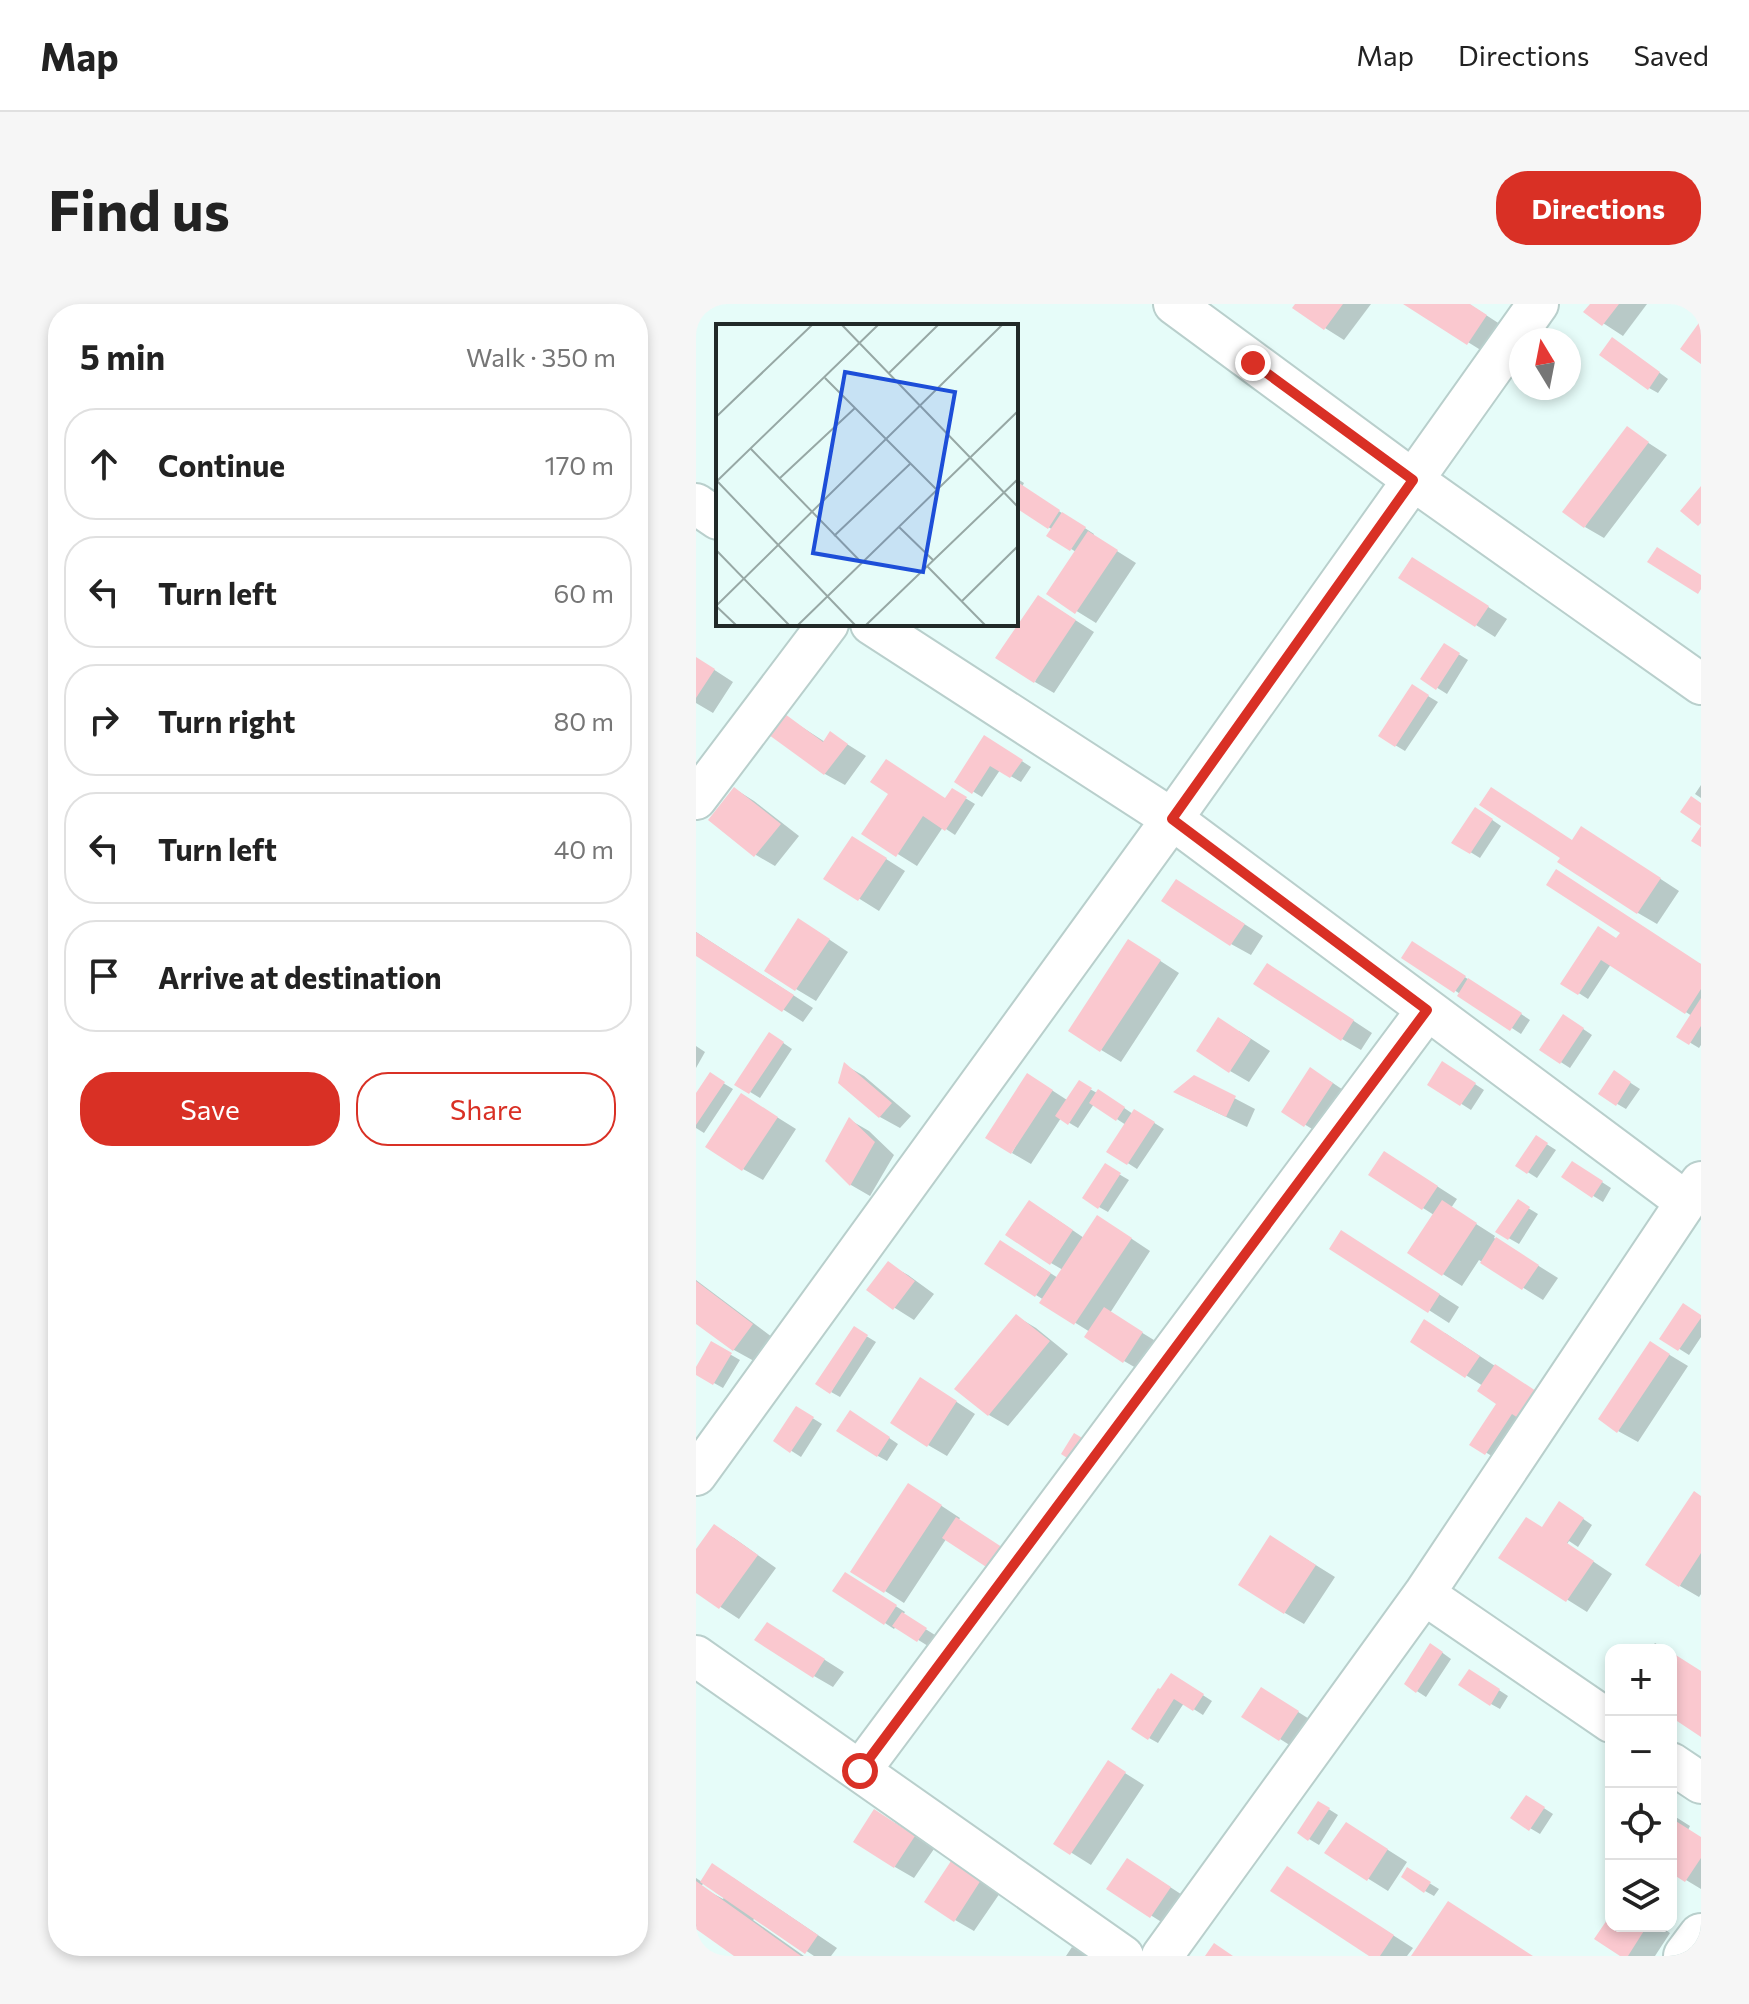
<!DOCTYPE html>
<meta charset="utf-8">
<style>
:root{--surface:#fff;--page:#f6f6f6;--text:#222;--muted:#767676;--line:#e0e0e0;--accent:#d93025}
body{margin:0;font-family:Commissioner,sans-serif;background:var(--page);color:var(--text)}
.controls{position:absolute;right:24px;bottom:24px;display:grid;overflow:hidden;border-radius:16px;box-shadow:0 4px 12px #0003}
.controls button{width:72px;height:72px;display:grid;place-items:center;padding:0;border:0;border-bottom:2px solid var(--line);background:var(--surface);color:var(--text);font:40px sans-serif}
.compass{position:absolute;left:813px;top:24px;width:72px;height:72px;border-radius:50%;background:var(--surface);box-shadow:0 4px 12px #0003;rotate:350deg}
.stop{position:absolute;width:24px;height:24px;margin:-18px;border:6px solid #d93025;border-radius:50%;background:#fff}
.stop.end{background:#d93025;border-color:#fff;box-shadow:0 2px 8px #0008}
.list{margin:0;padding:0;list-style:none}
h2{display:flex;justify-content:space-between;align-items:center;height:104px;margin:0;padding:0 32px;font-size:34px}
h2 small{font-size:26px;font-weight:400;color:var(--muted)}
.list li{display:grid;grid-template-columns:52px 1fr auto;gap:24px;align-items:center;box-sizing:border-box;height:112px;margin:0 16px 16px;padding:0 16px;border:2px solid var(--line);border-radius:32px}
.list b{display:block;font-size:30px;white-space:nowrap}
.list em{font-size:26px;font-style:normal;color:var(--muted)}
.actions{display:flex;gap:16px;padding:24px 32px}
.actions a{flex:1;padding:18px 0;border:2px solid var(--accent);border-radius:32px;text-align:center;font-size:28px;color:var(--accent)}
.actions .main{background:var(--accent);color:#fff}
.icon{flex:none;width:44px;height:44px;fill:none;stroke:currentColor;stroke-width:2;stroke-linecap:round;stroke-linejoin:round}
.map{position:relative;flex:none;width:1005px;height:1652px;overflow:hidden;border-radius:32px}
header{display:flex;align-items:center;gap:48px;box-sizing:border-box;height:112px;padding:0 40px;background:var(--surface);border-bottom:2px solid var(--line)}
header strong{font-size:38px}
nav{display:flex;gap:44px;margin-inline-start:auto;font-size:28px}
.intro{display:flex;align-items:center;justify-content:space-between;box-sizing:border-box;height:192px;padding:0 48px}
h1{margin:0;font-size:56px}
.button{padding:20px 36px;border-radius:32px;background:var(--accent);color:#fff;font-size:28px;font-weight:700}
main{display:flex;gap:48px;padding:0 48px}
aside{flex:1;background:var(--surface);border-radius:32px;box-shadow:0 4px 12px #0003}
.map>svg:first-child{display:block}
.shadow{fill:#0003;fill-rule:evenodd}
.building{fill:#fac8cf}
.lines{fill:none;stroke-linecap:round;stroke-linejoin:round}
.minor-casing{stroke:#b9cfcc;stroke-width:44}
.major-casing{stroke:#b9cfcc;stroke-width:48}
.minor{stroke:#fff;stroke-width:40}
.major{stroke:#fff;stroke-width:44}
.route{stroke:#d93025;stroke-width:10}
.inset-road{fill:none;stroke:#97a8a5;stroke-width:2}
.view{fill:#1d4ed8;fill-opacity:0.15;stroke:#1d4ed8;stroke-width:4}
.inset-edge{fill:none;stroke:#212928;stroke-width:4}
</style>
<header>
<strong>Map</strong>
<nav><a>Map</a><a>Directions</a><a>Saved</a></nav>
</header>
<div class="intro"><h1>Find us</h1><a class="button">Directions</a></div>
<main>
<aside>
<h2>5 min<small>Walk · 350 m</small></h2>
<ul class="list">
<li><svg class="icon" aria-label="ahead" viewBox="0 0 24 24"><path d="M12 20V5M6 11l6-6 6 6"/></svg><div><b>Continue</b></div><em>170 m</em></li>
<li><svg class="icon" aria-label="left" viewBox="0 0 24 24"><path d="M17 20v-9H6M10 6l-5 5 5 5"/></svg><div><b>Turn left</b></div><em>60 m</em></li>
<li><svg class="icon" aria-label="right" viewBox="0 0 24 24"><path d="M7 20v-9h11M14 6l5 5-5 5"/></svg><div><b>Turn right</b></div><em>80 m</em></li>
<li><svg class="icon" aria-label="left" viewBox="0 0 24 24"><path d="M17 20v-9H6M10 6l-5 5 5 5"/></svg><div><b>Turn left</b></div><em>40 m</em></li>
<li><svg class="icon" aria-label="arrive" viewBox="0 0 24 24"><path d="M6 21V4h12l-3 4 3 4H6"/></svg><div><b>Arrive at destination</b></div></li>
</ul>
<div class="actions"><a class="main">Save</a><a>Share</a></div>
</aside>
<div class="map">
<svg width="1005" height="1652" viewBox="0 0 1005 1652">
<rect width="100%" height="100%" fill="#e6fcf9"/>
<!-- shadow -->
<path class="shadow" d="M601,0H675L648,36L629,24Z
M711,0H773L810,24L791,50Z
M896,0H951L927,32L890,8Z
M926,41L972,75L962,89L953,84Z
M931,125L971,151L908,234L889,223Z
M320,174L328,179L326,183L398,230L397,232L440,259L400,319L353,290L380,248L353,231L357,226L320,202Z
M736,267L811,315L799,333L780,321Z
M362,305L398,328L358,389L339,378Z
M748,341L772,356L751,390L727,375Z
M0,354L37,378L17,409L0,399Z
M717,383L742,398L709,447L684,432Z
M89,412L129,438L135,430L170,452L149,481L129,470L76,430Z
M298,439L335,463L325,478L304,466L286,493L260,477Z
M1005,481V494L999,490Z
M39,485L58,497L103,532L79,562L60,551Z
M256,486L279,500L259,531L247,523L221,562L168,529L250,495Z
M789,511L805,522L784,554L758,538Z
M905,536L983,587L961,620L942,609L877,537Z
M176,546L209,567L183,607L130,574Z
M500,589L567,632L555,651L535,640Z
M0,628L117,704L107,718L0,650Z
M122,628L152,648L120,697L70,667Z
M921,636L1005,660V741L1003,744L983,732L996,712L915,660L892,695L867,679Z
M726,645L834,716L825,730L708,653Z
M452,649L483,669L425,758L374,727Z
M591,673L676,729L665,746L646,735Z
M877,718L896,731L874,764L846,746Z
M543,727L574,747L553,778L534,767Z
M83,736L96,745L64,794L41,780Z
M0,742L9,748L0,764Z
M149,761L168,772L215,812L204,824L184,813L144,778Z
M756,765L788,786L775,806L734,780Z
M14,771L37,785L8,829L0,824V793Z
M498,773L559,805L551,823L499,798Z
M927,774L944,785L930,805L904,790Z
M634,777L656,792L629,833L587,807Z
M383,779L401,789L412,793L437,810L439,807L468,825L441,865L413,847L430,821L398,800L382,824L365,814L335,860L316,849L351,783L371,796Z
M65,803L100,825L67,876L47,865Z
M154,816L173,827L198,851L174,892L155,881L131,857Z
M841,834L860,846L841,874L822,862Z
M708,861L761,895L755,904L799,932L798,934L862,974L847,996L783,956L766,982L713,949L738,911L675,871Z
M409,862L433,876L412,908L403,903Z
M886,865L915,884L907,898L867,873Z
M822,898L842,910L823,940L802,928Z
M353,910L388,934L421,925L454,947L414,1009L466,1041L440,1064L428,1057L394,1028L346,998L348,996L340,991L325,950L362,974L367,966L355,959Z
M665,940L763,1003L753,1019L636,944Z
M192,960L212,971L238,990L218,1016L199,1004L173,986Z
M0,976L76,1033L58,1057L38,1046L0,1017Z
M320,1012L340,1024L372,1050L312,1122L293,1111Z
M1005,1012V1033L993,1051L966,1034Z
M749,1029L802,1064L826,1114L799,1154L776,1140L813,1110L787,1082L716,1037Z
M167,1030L180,1038L144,1093L135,1088Z
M954,1039L992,1062L942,1138L922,1127Z
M16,1040L44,1056L27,1084L0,1069Z
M244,1087L279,1110L251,1152L232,1141Z
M110,1110L126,1120L105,1153L80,1137Z
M164,1114L202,1140L191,1157L182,1152Z
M232,1193L264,1214L208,1299L189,1287Z
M1005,1194V1290L1003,1293L984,1282Z
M873,1205L896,1221L882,1243L873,1237L871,1240L916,1270L891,1308L805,1254Z
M18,1223L38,1234L80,1264L43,1315L0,1287V1249Z
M594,1245L639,1273L608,1320L589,1309Z
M159,1276L209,1308L207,1311L239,1331L232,1342L200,1322L198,1325L189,1319Z
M91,1332L148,1368L137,1383L118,1372Z
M959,1339L970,1346H954Z
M744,1347L755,1355L730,1393L710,1380Z
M783,1373L812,1392L804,1405L795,1400Z
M485,1377L516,1397L507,1411L488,1399L462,1439L453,1434Z
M585,1397L621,1420L603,1447L584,1435Z
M413,1459L448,1481L395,1561L360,1539Z
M623,1499L642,1511L623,1541L603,1529Z
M840,1499L857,1510L844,1530L817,1514Z
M975,1510L994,1522L992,1526L1005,1534V1585L975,1567Z
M199,1519L238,1545L218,1574L199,1563Z
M670,1532L711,1558L692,1587L631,1549Z
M712,1566L743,1585L738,1592L729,1587Z
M451,1568L494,1596L475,1624L413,1585Z
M275,1571L304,1589L278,1627L259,1616Z
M36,1573L141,1644L135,1652H118L60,1613L57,1616L108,1652H42L0,1622V1574L6,1578ZM8,1578L29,1592L27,1595L5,1583Z
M611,1576L717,1644L711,1652H677Z
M915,1613V1622H964L974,1629L959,1652H928L901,1635Z
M376,1643L391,1652H370Z"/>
<!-- building -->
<path class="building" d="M599,0H647L628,26L596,4Z
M707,0H774L791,11L771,41Z
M894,0H923L906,22L887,8Z
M1005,16V60L984,45Z
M916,33L964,68L952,86L903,51Z
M931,122L953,138L888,224L866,208Z
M320,177L364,206L352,225L320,204Z
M1005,182V219L1002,222L984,207Z
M366,208L390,223L374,247L350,232Z
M392,227L422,246L379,310L350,290Z
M961,243L1005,271V285L1002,290L951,258Z
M716,253L793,302L779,323L702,274Z
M342,291L380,316L338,379L299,354Z
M748,339L764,349L740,386L724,375Z
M0,353L19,365L0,394Z
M716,380L733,391L699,443L682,432Z
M89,410L127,438L134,427L152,440L128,471L73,431Z
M288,431L327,456L314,474L294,462L276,490L258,478Z
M190,455L249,494L256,484L271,493L249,527L227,512L200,553L165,530L192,490L174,478Z
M38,483L85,520L58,553L12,516Z
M795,483L876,536L885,522L965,574L941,610L861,558L864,554L783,501Z
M995,492L1005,499V543L995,537L1005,522L984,508Z
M779,503L797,515L774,550L755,539Z
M156,532L191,554L162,597L127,575Z
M860,565L1005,660V685L989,710L905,656L882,691L864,680L902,622L920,634L924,629L850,581Z
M480,575L549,620L534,642L465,597Z
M102,614L134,635L99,687L68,667Z
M0,628L98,691L86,708L0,652Z
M432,635L465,656L404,748L372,727Z
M716,637L770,672L758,689L705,654Z
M571,659L658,716L645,737L557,680Z
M772,674L826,709L814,727L761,692Z
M1005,694V722L993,741L980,733Z
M867,710L888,724L864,760L843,746Z
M522,713L555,735L533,769L500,747Z
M73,728L88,738L53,790L38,781Z
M746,757L780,779L764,802L731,781Z
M148,758L196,799L183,814L142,779Z
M614,763L637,779L608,823L585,808Z
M918,766L935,778L920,802L902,790Z
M14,768L29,778L0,821V789Z
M331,769L357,786L315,850L289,834Z
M498,771L540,792L530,813L477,788Z
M383,776L396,784L372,821L359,812Z
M402,785L429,803L420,817L393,799Z
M45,789L82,813L46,867L9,843Z
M438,805L459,818L431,861L410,848Z
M153,813L179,838L154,882L129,857Z
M840,831L852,839L831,870L819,862Z
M688,847L742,882L726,906L672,871Z
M876,857L907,877L896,894L865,873Z
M409,859L425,869L402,905L386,894Z
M822,895L834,903L812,936L799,928Z
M333,896L377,926L354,961L309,931Z
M746,896L781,919L746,972L711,949Z
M401,911L436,934L378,1021L343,999Z
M645,926L744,990L732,1009L633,945Z
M800,933L843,961L826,986L784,959Z
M304,936L355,969L339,993L288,960Z
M192,957L219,977L197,1006L170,986Z
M0,977L57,1020L37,1047L0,1020Z
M987,999L1005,1011V1014L982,1047L963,1035Z
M408,1003L447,1028L427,1059L388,1033Z
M320,1010L354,1037L292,1112L258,1085Z
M728,1015L784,1052L769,1074L714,1038Z
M158,1022L172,1031L134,1090L119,1080Z
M15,1037L36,1049L17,1081L0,1071V1063Z
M954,1037L974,1050L921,1129L902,1115Z
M799,1060L840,1087L822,1114L816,1110L789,1151L773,1141L800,1100L781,1087Z
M224,1073L261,1097L231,1143L194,1119Z
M100,1102L118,1113L94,1149L77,1137Z
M154,1106L194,1133L181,1153L140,1127Z
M378,1129L396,1140L382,1161L365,1150Z
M212,1179L246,1201L188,1289L154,1268Z
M998,1187L1005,1192V1249L983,1283L949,1261Z
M863,1197L888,1214L871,1239L898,1257L870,1298L802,1254L830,1213L846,1223Z
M260,1213L318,1251L304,1272L246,1234Z
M18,1220L62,1251L23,1305L0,1289V1245Z
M574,1231L620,1261L588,1310L542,1281Z
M149,1268L201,1301L188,1321L136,1287Z
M206,1308L231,1324L221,1338L196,1322Z
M71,1318L129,1355L117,1374L58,1336Z
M734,1339L747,1348L720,1389L708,1380Z
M975,1348L1005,1367V1433L975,1413Z
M773,1365L804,1385L794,1402L762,1381Z
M475,1369L508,1390L497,1407L478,1395L452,1436L435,1425L462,1384L464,1385Z
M565,1383L603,1407L583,1437L545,1413Z
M412,1456L430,1468L374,1551L357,1540Z
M830,1491L849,1503L833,1527L814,1514Z
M622,1497L634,1504L612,1537L601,1529Z
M178,1505L219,1532L198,1564L157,1538Z
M975,1514L1005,1533V1554L989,1578L975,1569Z
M650,1518L692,1545L671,1577L628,1549Z
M431,1554L475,1583L454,1614L410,1585Z
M255,1557L285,1576L258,1618L228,1598Z
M16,1559L122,1631L109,1650L4,1578Z
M591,1562L698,1631L684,1652H673L574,1587Z
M711,1563L735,1578L728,1589L705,1573Z
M0,1577L105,1652H38L0,1625Z
M752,1597L837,1652H715Z
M915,1610V1622H951L932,1652H924L898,1635Z
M518,1639L537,1652H509Z"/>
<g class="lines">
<!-- minor casing -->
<g class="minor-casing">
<path id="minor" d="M478,0L717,176L1005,380
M0,200L22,215
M175,320L476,515L990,898
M0,495L132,320
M0,1171L476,515L842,0
M728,1290L915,1418
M0,1352L427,1652
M975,1459L1005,1479
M164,1467L731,706
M466,1652L728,1290L990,898L1005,878"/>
</g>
<!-- major casing -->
<g class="major-casing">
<path id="major" d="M990,1652L1005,1632"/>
</g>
<!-- minor -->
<use href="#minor" class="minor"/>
<!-- major -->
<use href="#major" class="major"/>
</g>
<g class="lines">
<!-- route -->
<path class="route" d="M164,1467L731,706L476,515L717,176L557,59"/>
</g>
<!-- overview -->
<g transform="translate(20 20)">
<rect width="302" height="302" fill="#e6fcf9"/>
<path class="inset-road" d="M126,1L302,183M173,49L222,1M109,54L220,165M0,93L96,1M35,125L146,239M64,154L139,84M1,157L139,301M0,158L162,1M183,203L217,236M118,212L195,139M0,226L73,301M211,242L269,301M246,277L302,222M20,301L0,282L286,1M82,301L302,87M150,301L302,155"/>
<path class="view" d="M129,48L239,68L207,248L97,229Z"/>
<rect width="302" height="302" class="inset-edge"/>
</g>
</svg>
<div class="controls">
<button>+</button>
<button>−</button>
<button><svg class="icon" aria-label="locate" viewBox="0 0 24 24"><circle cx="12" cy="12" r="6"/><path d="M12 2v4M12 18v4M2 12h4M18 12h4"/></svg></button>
<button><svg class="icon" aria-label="layers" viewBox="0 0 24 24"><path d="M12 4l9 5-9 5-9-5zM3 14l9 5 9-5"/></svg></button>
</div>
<svg class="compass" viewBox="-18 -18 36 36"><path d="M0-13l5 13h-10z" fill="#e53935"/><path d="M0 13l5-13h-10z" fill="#767676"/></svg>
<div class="stop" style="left:164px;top:1467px"></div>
<div class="stop end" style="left:557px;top:59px"></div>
</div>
</main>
